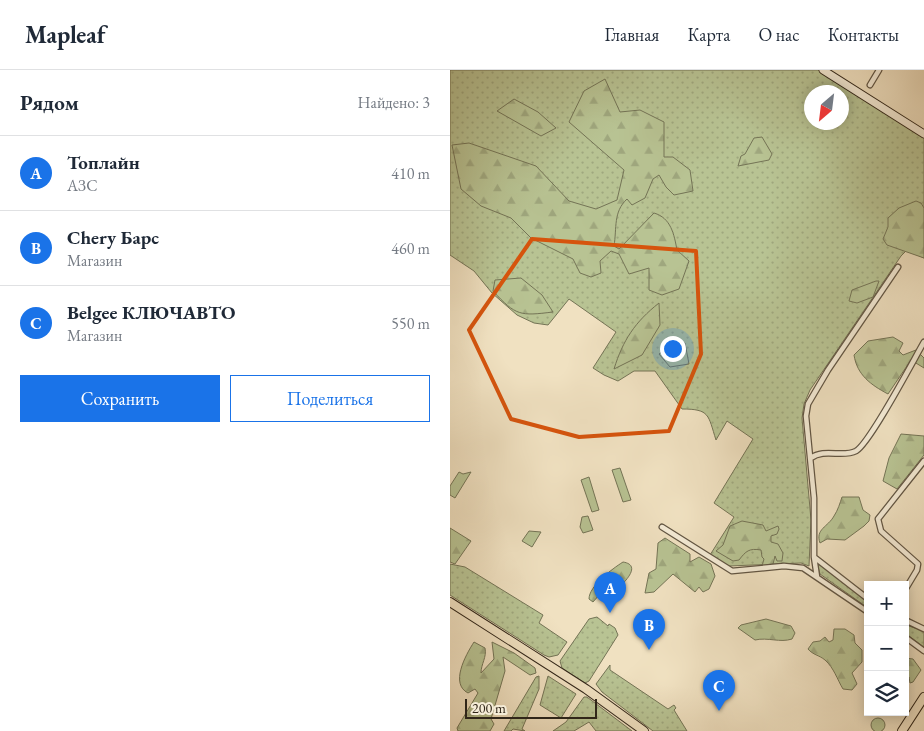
<!DOCTYPE html>
<html lang="ru">
<meta charset="utf-8">
<style>
:root{--surface:#fff;--page:#f2f2f3;--text:#1f2937;--muted:#747a83;--line:#e0e1e3;--accent:#1a73e8}
body{margin:0;font-family:"EB Garamond",serif;background:var(--page);color:var(--text)}
.controls{position:absolute;right:15px;bottom:15px;display:grid;overflow:hidden;border-radius:0px;box-shadow:0 2px 12px #0003}
.controls button{width:45px;height:45px;display:grid;place-items:center;padding:0;border:0;border-bottom:1px solid var(--line);background:var(--surface);color:var(--text);font:25px sans-serif}
.compass{position:absolute;left:354px;top:15px;width:45px;height:45px;border-radius:50%;background:var(--surface);box-shadow:0 2px 12px #0003;rotate:208deg}
.scale{position:absolute;left:15px;bottom:12px;width:132px;box-sizing:border-box;padding-left:5px;border:2px solid #312619;border-top:0;font-size:14px;line-height:18px;white-space:nowrap;color:#312619;-webkit-text-stroke:4px #f5ecd7;paint-order:stroke}
.you{position:absolute;left:222px;top:278px;width:18px;height:18px;margin:-12px;border:4px solid #fff;border-radius:50%;background:#1a73e8;box-shadow:0 0 0 8px #1a73e833}
.badge{display:grid;place-items:center;width:32px;height:32px;border-radius:50%;background:var(--accent);color:#fff;font-size:16px;font-weight:700}
.pin{position:absolute;translate:-50% -41px;filter:drop-shadow(0 1px 2px #0008)}
.pin::after{content:'';position:absolute;top:26px;width:18px;height:15px;background:inherit;clip-path:polygon(0 0,100% 0,50% 100%)}
.list{margin:0;padding:0;list-style:none}
h2{display:flex;justify-content:space-between;align-items:center;height:65px;margin:0;padding:0 20px;font-size:21px}
h2 small{font-size:16px;font-weight:400;color:var(--muted)}
.list li{display:grid;grid-template-columns:32px 1fr auto;gap:15px;align-items:center;box-sizing:border-box;height:75px;padding:0 20px;border-top:1px solid var(--line)}
.list b{display:block;font-size:19px;white-space:nowrap}
.list p{margin:0;font-size:16px;white-space:nowrap;color:var(--muted)}
.list em{font-size:16px;font-style:normal;color:var(--muted)}
.actions{display:flex;gap:10px;padding:15px 20px}
.actions a{flex:1;padding:11px 0;border:1px solid var(--accent);border-radius:0px;text-align:center;font-size:18px;color:var(--accent)}
.actions .main{background:var(--accent);color:#fff}
.icon{flex:none;width:28px;height:28px;fill:none;stroke:currentColor;stroke-width:2;stroke-linecap:round;stroke-linejoin:round}
.map{position:relative;flex:none;width:474px;height:661px;overflow:hidden}
header{display:flex;align-items:center;gap:30px;box-sizing:border-box;height:70px;padding:0 25px;background:var(--surface);border-bottom:1px solid var(--line)}
header strong{font-size:24px}
nav{display:flex;gap:28px;margin-inline-start:auto;font-size:18px}
main{display:flex}
aside{flex:1;background:var(--surface)}
.map>svg:first-child{display:block}
.grass{fill:url(#grass-dots);stroke:#747456;fill-rule:evenodd}
.forest{fill:url(#forest-firs);stroke:#747456}
.green{fill:#b8c393;stroke:#747456}
.lines{fill:none;stroke-linecap:round;stroke-linejoin:round}
.street-casing{stroke:#615543;stroke-width:7}
.secondary-casing{stroke:#312619;stroke-width:9}
.primary-casing{stroke:#312619;stroke-width:10}
.street{stroke:#f5ecd7;stroke-width:4.5}
.secondary{stroke:#f5ecd7;stroke-width:7}
.primary{stroke:#f0e1c1;stroke-width:8}
.marked{fill:none;stroke:#d6540d;stroke-width:4;stroke-linejoin:round}
</style>
<header>
<strong>Mapleaf</strong>
<nav><a>Главная</a><a>Карта</a><a>О нас</a><a>Контакты</a></nav>
</header>
<main>
<aside>
<h2>Рядом<small>Найдено: 3</small></h2>
<ul class="list">
<li><span class="badge">A</span><div><b>Топлайн</b><p>АЗС</p></div><em>410 m</em></li>
<li><span class="badge">B</span><div><b>Chery Барс</b><p>Магазин</p></div><em>460 m</em></li>
<li><span class="badge">C</span><div><b>Belgee КЛЮЧАВТО</b><p>Магазин</p></div><em>550 m</em></li>
</ul>
<div class="actions"><a class="main">Сохранить</a><a>Поделиться</a></div>
</aside>
<div class="map">
<svg width="474" height="661" viewBox="0 0 474 661">
<defs>
<pattern id="grass-dots" width="8" height="8" patternUnits="userSpaceOnUse" patternTransform="scale(1.25)"><rect width="8" height="8" fill="#b8c393"/><path d="M2 2h.1M6 6h.1" fill="none" stroke="#9fa77e" stroke-width="1.8" stroke-linecap="round"/></pattern>
<pattern id="forest-firs" width="22" height="20" patternUnits="userSpaceOnUse" patternTransform="scale(1.25)"><rect width="22" height="20" fill="#b8c393"/><path d="M5 1l3.5 6h-7zM16 11l3.5 6h-7z" fill="#9fa77e"/></pattern>
</defs>
<rect width="100%" height="100%" fill="#f0e1c1"/>
<filter id="stains"><feTurbulence type="fractalNoise" baseFrequency=".004" numOctaves="4"/><feColorMatrix values="0 0 0 0 .2 0 0 0 0 .09 0 0 0 0 .02 0 0 0 .5 -.17"/></filter>
<radialGradient id="worn" r=".72"><stop offset=".6" stop-color="#630" stop-opacity="0"/><stop offset="1" stop-color="#630" stop-opacity=".3"/></radialGradient>
<!-- grass -->
<path class="grass" d="M0,0H371L474,67V188L457,180L451,186L360,320L354,334L352,348L361,450L359,496L351,493L279,496L260,485L284,447L264,433L303,369L277,351L266,370C258,345 260,339 232,339L205,301H184L168,311L154,305L143,298L166,262L119,229L98,255L84,253L67,245L42,223L24,201L0,185ZM362,22H392V52H362Z
M367,493L418,531V538L370,504Z
M0,494L15,497L93,545L89,553L117,572L108,585L99,587L94,585L0,525Z
M147,547L158,556L159,554L165,558L168,565L139,611L135,613L112,598L110,591L139,549Z
M459,556L474,561V577L455,563Z
M160,595V600L218,639L224,635L226,638L224,640L237,661H203L152,622L146,614Z
M89,606V619L72,659L75,661L63,659L61,661H54L86,607Z
M98,606L126,624L111,648L90,635Z
M134,627H137L182,661H146L139,652L124,661H103L116,652Z"/>
<!-- forest -->
<path class="forest" d="M155,9L170,42L190,40L214,52V87H223L240,100L243,121L224,125L216,117L209,105L203,109L195,128L182,135L177,129C163,142 167,158 164,176L169,179L204,143C221,148 224,164 227,180L239,191L229,219L212,225L199,220V198L179,204L169,184L161,181L150,191L151,203L141,207L130,203L123,189L81,168L61,148L31,136L11,119L2,75L19,73L86,96L119,131L146,139L167,130L174,100L119,52L134,21Z
M64,29L88,42L106,58L91,66L47,41Z
M312,67L322,84L319,90L288,96L291,86L295,84L304,68Z
M466,131L471,133L474,138V188L437,175L433,169L438,157V148L449,138Z
M71,208L92,225L103,242C70,246 66,246 43,221L45,210Z
M426,211H429L423,227L407,233L399,231L402,220Z
M209,233L210,255L192,285L164,299C173,270 185,252 209,233Z
M443,267L453,273L449,281L453,285L466,280L474,288V298L461,290L438,324C421,315 407,305 404,285L418,271Z
M235,273L239,294L220,297L209,284L222,274Z
M451,364L474,366V385L447,419L433,411L439,388Z
M392,427H409L413,440L420,445L419,451L414,456L395,470L377,469L370,473C365,459 378,457 384,446C388,440 390,433 392,427Z
M292,451L313,455L316,461L328,456L329,459L327,464L321,466V472L328,474L333,483L332,491H327L325,486L323,494L312,496L314,489L312,487L311,480C299,478 296,481 289,490L283,491L266,481L273,475L280,456Z
M0,458L21,471L5,494L0,492Z
M215,468L240,484V492L249,487L261,494L265,506L259,519L253,522L249,517L245,522L223,504L204,522L195,523L199,503L206,499L208,473Z
M173,492C192,495 175,512 168,518C164,521 163,526 158,530L150,524L143,532L139,529C139,516 162,499 173,492Z
M316,549L341,556L345,563L342,569C330,573 318,567 305,570L288,558L291,555Z
M384,559H395L404,565L405,573L412,580V592L402,603L407,614L402,620L393,619C387,609 384,598 375,590C369,585 363,585 358,579L363,572L370,571L375,567L379,572L383,570Z
M24,572L35,578C37,587 31,594 31,603L44,589L42,572L64,583L85,598L86,603L80,605L53,587L55,601L41,649L44,654L40,661H8L7,658L28,623L25,619L18,623C0,614 15,586 24,572Z
M455,588L463,589L471,600L463,612L460,613L459,607L455,613Z
M421 655a7 7 0 1 1 14 0a7 7 0 1 1-14 0Z"/>
<!-- green -->
<path class="green" d="M170,398L181,430L173,432L162,400Z
M9,402L13,404L21,402L5,428L0,425V416Z
M139,407L149,440L142,442L131,410Z
M138,446L143,460L133,463L130,457L132,447Z
M79,461L91,462L82,477L72,471Z"/>
<g class="lines">
<!-- street casing -->
<g class="street-casing">
<path id="street" d="M420,15L429,0
M361,388C374,378 393,388 406,381C420,373 463,291 474,272
M212,457L282,501L334,496L353,498L418,542
M364,487L367,507
M455,520L467,500L468,494L431,461L428,449L474,391
M418,529L364,487V428L356,346L358,334L378,300L448,197
M455,550L474,559
M455,567L474,581"/>
</g>
<!-- secondary casing -->
<g class="secondary-casing">
<path id="secondary" d="M373,0L474,64"/>
</g>
<!-- primary casing -->
<g class="primary-casing">
<path id="primary" d="M0,532L136,619L194,661
M452,661L474,627"/>
</g>
<!-- street -->
<use href="#street" class="street"/>
<!-- secondary -->
<use href="#secondary" class="secondary"/>
<!-- primary -->
<use href="#primary" class="primary"/>
</g>
<!-- marked area -->
<path class="marked" d="M82,169L246,181L251,284L219,361L129,367L61,349L19,260Z"/>
<rect width="100%" height="100%" filter="url(#stains)"/>
<rect width="100%" height="100%" fill="url(#worn)"/>
</svg>
<div class="controls">
<button>+</button>
<button>−</button>
<button><svg class="icon" aria-label="layers" viewBox="0 0 24 24"><path d="M12 4l9 5-9 5-9-5zM3 14l9 5 9-5"/></svg></button>
</div>
<svg class="compass" viewBox="-18 -18 36 36"><path d="M0-13l5 13h-10z" fill="#e53935"/><path d="M0 13l5-13h-10z" fill="#747a83"/></svg>
<div class="scale">200 m</div>
<div class="you"></div>
<div class="pin badge" style="left:160px;top:543px">A</div>
<div class="pin badge" style="left:199px;top:580px">B</div>
<div class="pin badge" style="left:269px;top:641px">C</div>
</div>
</main>
